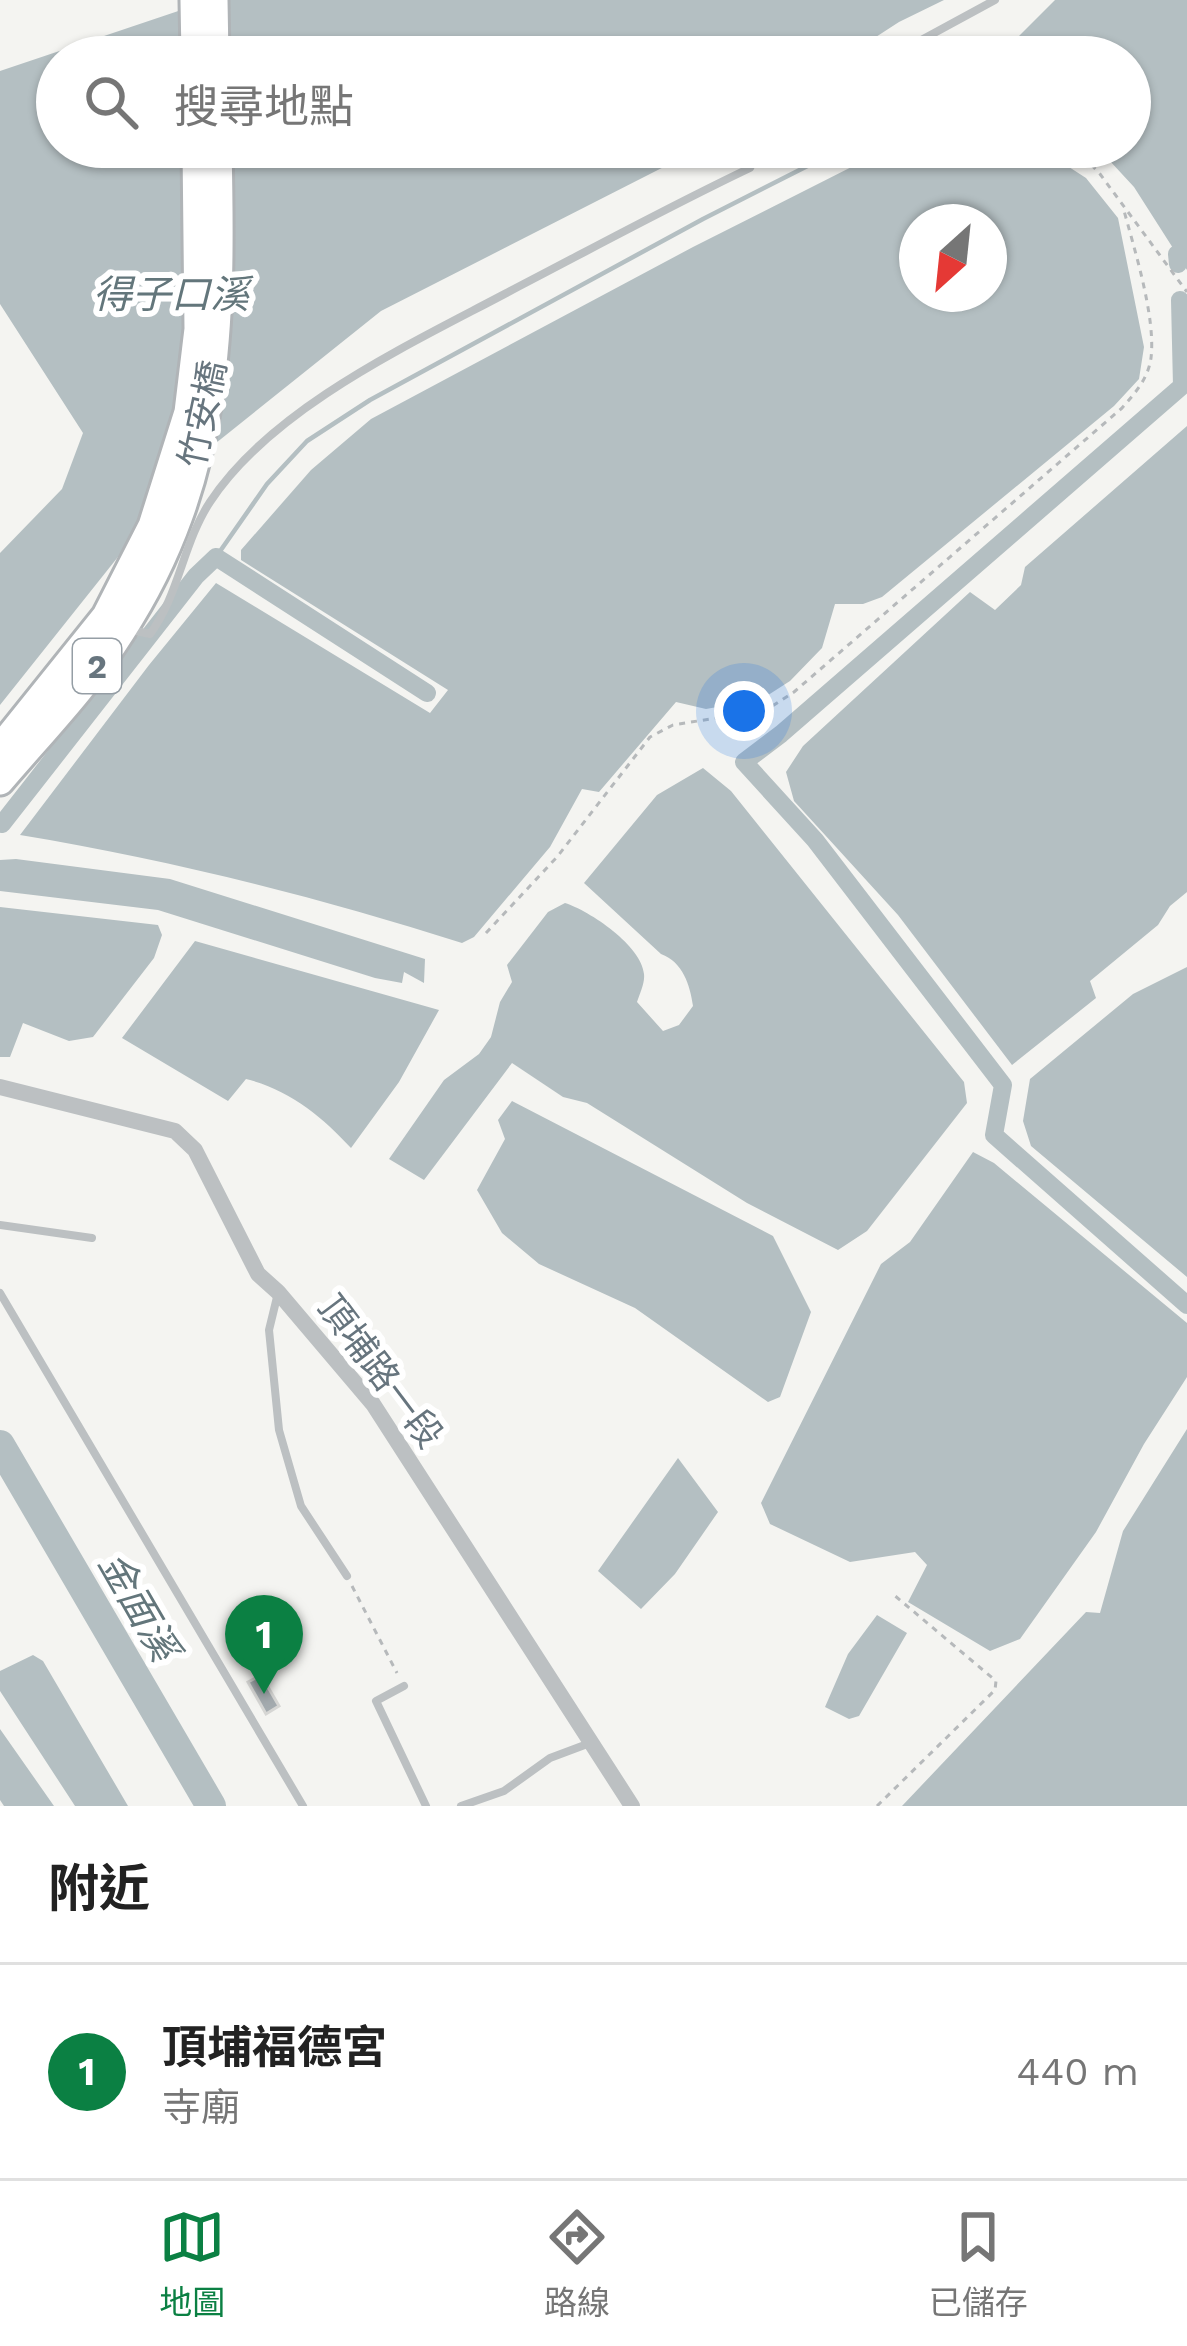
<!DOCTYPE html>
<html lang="zh-TW">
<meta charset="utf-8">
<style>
:root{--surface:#fff;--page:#f6f6f6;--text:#222;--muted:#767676;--line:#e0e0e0;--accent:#0b8043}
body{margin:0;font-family:"Work Sans","Noto Sans TC",sans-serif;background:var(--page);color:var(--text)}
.compass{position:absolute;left:899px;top:204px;width:108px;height:108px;border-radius:50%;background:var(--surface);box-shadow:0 3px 9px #0004;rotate:207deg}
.you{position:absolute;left:744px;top:711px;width:42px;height:42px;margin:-30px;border:9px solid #fff;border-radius:50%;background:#1a73e8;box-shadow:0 0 0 18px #1a73e833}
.badge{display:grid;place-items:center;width:78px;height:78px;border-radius:50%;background:var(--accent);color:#fff;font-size:39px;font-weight:700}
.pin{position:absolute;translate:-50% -99px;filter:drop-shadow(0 3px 6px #0008)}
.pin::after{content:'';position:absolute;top:63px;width:42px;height:36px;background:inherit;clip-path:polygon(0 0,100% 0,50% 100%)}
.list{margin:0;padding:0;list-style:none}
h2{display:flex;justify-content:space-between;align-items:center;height:156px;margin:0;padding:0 48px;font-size:51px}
h2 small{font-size:39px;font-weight:400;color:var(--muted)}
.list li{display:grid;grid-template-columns:78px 1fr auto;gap:36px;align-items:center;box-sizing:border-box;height:216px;padding:0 48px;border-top:3px solid var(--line)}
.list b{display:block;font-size:45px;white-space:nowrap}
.list p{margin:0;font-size:39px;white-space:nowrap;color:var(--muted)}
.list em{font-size:39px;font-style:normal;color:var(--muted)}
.icon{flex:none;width:66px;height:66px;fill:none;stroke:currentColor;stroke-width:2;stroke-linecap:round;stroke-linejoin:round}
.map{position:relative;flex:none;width:1187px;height:1806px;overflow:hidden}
.search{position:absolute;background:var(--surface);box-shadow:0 3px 9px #0004;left:36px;right:36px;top:36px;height:132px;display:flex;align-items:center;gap:30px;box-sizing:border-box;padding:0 42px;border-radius:66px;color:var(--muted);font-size:45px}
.sheet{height:372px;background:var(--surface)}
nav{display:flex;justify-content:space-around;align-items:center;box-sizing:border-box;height:168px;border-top:3px solid var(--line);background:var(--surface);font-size:33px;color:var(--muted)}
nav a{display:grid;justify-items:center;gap:6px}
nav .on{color:var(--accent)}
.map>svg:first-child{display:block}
.water{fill:#b4bfc2;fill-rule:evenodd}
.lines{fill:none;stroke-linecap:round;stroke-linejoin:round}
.stream{stroke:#b4bfc2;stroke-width:4.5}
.canal{stroke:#b4bfc2;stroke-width:18}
.river{stroke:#b4bfc2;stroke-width:30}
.building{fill:#a4abaf;stroke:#d6d6d4;stroke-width:3}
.primary-casing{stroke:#b0b4b7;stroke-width:33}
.path{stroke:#b6b9bb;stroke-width:3;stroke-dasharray:6 6;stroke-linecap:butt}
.service{stroke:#bcc0c2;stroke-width:8}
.minor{stroke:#bcc0c2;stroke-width:16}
.primary{stroke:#fff;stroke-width:27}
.labels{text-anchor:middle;stroke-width:12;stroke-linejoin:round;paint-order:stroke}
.shield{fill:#fff;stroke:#959ea5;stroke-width:3}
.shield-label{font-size:33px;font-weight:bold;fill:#67757e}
.street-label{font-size:36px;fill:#67757e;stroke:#fff}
.water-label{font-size:39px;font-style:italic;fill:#63767b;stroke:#fff}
</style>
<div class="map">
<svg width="1187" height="1806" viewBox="0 0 1187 1806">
<rect width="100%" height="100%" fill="#f4f4f1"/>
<!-- water -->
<path class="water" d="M211,0H944L899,22L845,57H57V147H703L381,311L196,459L0,705V553L62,489L83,433L0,304V71Z
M1055,0H1187V270L1134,187L1097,147H1130V57H926L967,42L992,54L1012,43Z
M891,147H1038L1086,178L1118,218L1144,347L1139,379L1114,406L882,597L863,604H835L822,648L790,681L762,699L706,709L676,702L599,792L582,789L550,847L474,937L462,943C318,897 170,860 20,835L149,665L216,583L430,713L448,690L241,560V550L311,470L371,419L693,247ZM917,222H989V294H917Z
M1187,426V892L1170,906L1158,925L1090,981L1096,998L1012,1065L898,915L794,801L786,772L803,746L970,592L995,610L1021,585L1025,567Z
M703,768L731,791L964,1082L967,1103L867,1231L838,1250L747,1203L587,1103L563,1097L512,1063L424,1180L389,1159L444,1080L479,1054L491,1037L500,1002L512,982L507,965L548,912L565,903C590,911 642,946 644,974C645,983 640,993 637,1002L663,1031L679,1025L693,1006C690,985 683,962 661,954L584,883L657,795Z
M16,859L170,879L425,959L424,983L404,972L402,983L375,978L158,910L0,891V860Z
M0,907L158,925L162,935L154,958L93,1037L69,1041L23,1023L10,1057H0Z
M195,941L439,1010L399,1082L351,1148C323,1117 288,1089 246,1079L228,1101L122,1038Z
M1187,967V1277L1031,1146L1023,1121L1030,1079L1133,994Z
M512,1101L773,1236L811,1312L780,1397L768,1402L635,1308L539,1264L502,1233L477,1190L505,1139L498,1120Z
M973,1152L994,1163L1187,1323V1377L1144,1444L1096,1532L1020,1639L990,1651L908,1602L927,1565L915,1552L850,1562L770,1524L761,1503L881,1264L910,1242Z
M1187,1429V1806H902L1086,1612L1100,1613L1123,1531Z
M678,1458L718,1512L675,1574L641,1609L598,1571Z
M877,1615L907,1633L859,1716L849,1719L825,1707L848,1654Z
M33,1655L43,1661L128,1806H75L0,1691V1671Z
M0,1729L54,1806H4L0,1800Z"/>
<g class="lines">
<!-- stream -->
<path class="stream" d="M216,557L267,484L307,441L370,400L703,219L845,147"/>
<!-- canal -->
<path class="canal" d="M1177,254L1178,264
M1180,300L1182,386L781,734L744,762L815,840L1003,1085L994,1135L1187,1305
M2,824L196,576L216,557L427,693"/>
<!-- river -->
<path class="river" d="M0,1445L211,1806"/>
</g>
<!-- building -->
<path class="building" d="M261,1675L279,1706L266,1714L248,1682Z"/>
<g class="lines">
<!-- primary casing -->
<g class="primary-casing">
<path id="primary" d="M194,0L195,57
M214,0L215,57
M0,748L106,616L152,526L188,412L198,329L196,147
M0,781C41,733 87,686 121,632C221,478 222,323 218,147"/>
</g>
<!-- path -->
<path class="path" d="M1075,147L1100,174L1187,292
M486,933L557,857L650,737L673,725L766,710L794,692L1122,408C1135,393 1148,379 1151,358C1156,317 1134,248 1123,207
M352,1586L397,1673
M877,1806L995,1690L996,1681L894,1595"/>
<!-- service -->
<path class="service" d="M890,57L995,0
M127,629L150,634C179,595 183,543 210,502C273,406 415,342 514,289C593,248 670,206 750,168L760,147
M0,1225L92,1238
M0,1293L303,1806
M278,1293L269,1330L279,1430L301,1506L347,1576
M404,1686L376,1701L426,1806
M461,1806L504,1791L550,1758L590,1743"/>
<!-- minor -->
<path class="minor" d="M0,1087L175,1131L195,1150L258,1274L278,1292L373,1404L632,1806"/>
<!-- primary -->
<use href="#primary" class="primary"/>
</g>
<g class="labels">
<!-- shield labels -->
<rect class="shield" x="73" y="639" width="48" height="54" rx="9"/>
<g class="shield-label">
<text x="97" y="678">2</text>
</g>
<!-- street labels -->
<g class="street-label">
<text transform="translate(202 414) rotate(-78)" y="13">竹安橋</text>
<text transform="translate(381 1371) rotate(53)" y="13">頂埔路一段</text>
</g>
<!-- water labels -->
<g class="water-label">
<text x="171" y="308">得子口溪</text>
<text transform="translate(139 1606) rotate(60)" y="14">金面溪</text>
</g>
</g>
</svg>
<svg class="compass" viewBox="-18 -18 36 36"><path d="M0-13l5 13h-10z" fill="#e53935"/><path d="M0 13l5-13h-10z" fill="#767676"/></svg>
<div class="you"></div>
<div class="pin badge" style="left:264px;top:1694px">1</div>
<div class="search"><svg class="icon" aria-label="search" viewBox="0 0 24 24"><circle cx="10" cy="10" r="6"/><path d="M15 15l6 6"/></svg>搜尋地點</div>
</div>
<section class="sheet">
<h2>附近<small></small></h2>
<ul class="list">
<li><span class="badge">1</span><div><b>頂埔福德宮</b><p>寺廟</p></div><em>440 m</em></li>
</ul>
</section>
<nav>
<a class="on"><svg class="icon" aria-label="map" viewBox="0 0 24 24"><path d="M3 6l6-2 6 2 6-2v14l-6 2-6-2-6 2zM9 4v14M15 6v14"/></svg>地圖</a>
<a><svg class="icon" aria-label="directions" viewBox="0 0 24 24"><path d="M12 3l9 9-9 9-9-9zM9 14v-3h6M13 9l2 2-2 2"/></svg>路線</a>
<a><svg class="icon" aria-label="saved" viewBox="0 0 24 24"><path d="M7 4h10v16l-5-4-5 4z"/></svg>已儲存</a>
</nav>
